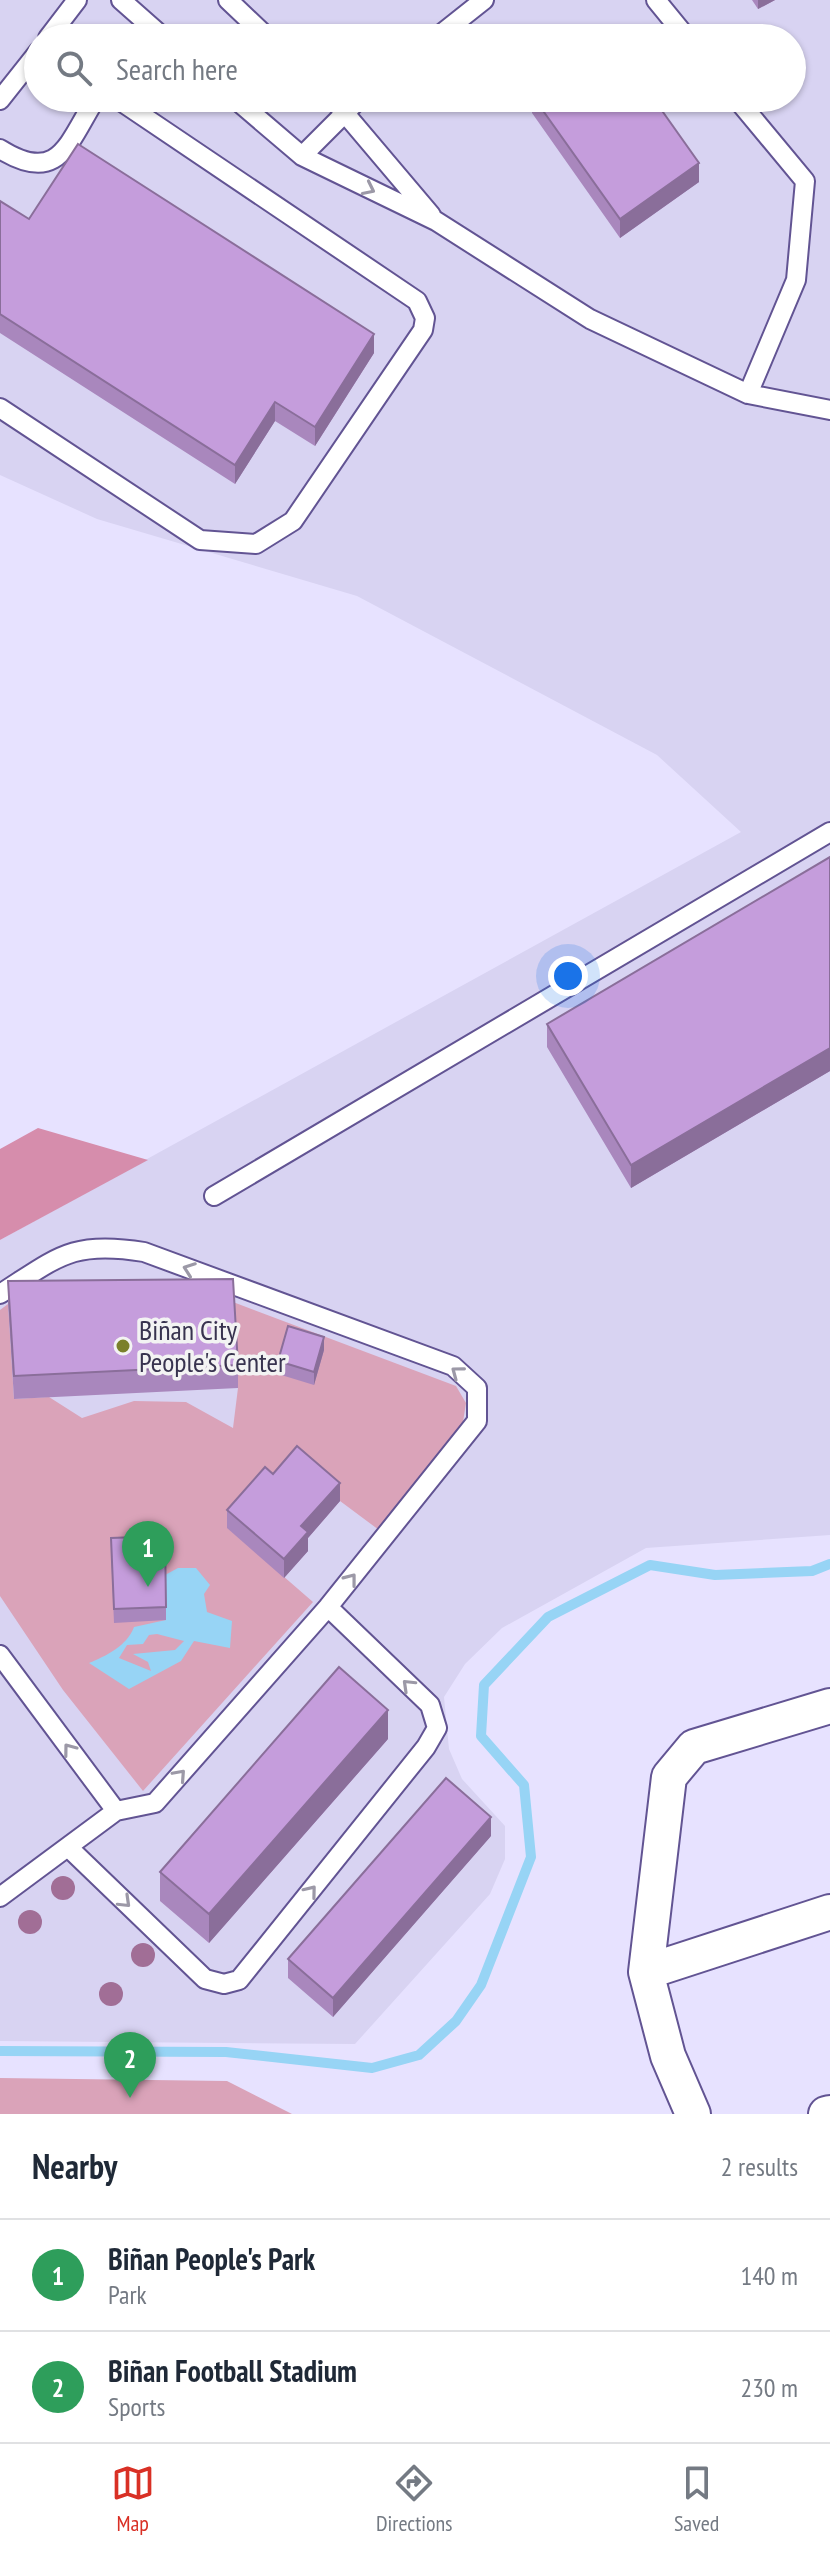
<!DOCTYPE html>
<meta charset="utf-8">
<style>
:root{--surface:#fff;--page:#f2f2f3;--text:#1f2937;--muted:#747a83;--line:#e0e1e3;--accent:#d93025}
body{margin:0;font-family:"PT Sans Narrow",sans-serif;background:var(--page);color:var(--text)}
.you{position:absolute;left:568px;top:976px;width:28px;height:28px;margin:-20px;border:6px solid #fff;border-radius:50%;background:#1a73e8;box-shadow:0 0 0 12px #1a73e833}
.badge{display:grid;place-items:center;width:52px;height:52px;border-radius:50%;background:var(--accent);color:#fff;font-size:26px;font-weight:700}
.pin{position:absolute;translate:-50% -66px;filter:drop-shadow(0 2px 4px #0008)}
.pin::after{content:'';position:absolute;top:42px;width:28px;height:24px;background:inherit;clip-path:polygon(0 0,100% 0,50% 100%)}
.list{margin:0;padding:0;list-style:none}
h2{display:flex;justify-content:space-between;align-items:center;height:104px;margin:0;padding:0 32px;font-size:34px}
h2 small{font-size:26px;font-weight:400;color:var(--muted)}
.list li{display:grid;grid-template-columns:52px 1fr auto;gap:24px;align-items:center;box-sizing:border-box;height:112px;padding:0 32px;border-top:2px solid var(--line)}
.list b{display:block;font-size:30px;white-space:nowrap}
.list p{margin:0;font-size:26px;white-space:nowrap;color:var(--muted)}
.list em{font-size:26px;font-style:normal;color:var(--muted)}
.icon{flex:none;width:44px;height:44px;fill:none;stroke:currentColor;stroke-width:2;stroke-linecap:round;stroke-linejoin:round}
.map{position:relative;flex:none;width:830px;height:2114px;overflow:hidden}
.search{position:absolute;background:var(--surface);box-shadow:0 2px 6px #0004;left:24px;right:24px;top:24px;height:88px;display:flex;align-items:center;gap:20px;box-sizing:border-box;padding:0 28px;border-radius:44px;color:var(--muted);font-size:30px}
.sheet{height:328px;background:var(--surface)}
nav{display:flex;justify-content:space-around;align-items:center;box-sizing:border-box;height:112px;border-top:2px solid var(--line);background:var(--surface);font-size:22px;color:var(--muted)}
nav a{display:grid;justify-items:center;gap:4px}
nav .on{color:var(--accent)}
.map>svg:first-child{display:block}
.built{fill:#d8d3f2;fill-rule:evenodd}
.green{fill:#daa3b9}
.forest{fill:#d68dac}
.water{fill:#97d4f5;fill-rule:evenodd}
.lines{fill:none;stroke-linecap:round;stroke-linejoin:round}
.stream{stroke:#97d4f5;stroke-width:10}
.service-casing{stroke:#625493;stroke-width:22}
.minor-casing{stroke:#625493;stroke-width:38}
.service{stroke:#fff;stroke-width:18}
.minor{stroke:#fff;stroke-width:34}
.tree{fill:#a16e96}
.wall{fill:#a987bd}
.shaded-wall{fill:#8a6e9a}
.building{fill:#c59ddc;stroke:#8a6e9a;stroke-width:2}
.oneway{stroke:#9c99a7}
.poi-dot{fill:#7a802b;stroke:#f3f3f3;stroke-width:3}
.labels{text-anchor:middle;stroke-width:7;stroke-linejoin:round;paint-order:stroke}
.poi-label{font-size:28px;fill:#38334f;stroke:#f3f3f3;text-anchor:start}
</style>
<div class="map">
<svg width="830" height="2114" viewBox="0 0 830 2114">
<rect width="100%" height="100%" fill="#e7e2ff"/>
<!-- built -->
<path class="built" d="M0,0H830V1535L646,1548L502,1628L465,1664L444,1697L449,1749L462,1779L505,1826V1859L490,1894L355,2044L0,2041V1240L741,832L657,755L357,596L97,519L0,475ZM38,38H792V98H38Z"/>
<!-- green -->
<path class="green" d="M233,1302L456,1386L466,1403L463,1422L379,1530L340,1501L228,1528L313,1602L143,1791L63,1690L0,1596V1310L8,1304L14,1399L49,1397L82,1418L134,1401L186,1402L233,1428L238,1388Z
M0,2078L227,2081L292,2114H0Z"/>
<!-- forest -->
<path class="forest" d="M38,1128L148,1160L0,1240V1149Z"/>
<!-- water -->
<path class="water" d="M178,1568H196L210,1585L204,1594L207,1612L232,1621L230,1648L194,1641L181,1661L129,1689L89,1663C106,1656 127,1646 134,1627L166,1620L165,1575ZM157,1634L184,1641L175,1650L133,1654L148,1662L151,1671L119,1658L127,1645L143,1644L149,1635Z"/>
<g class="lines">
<!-- stream -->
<path class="stream" d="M0,2051L226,2052L372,2068L419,2055L456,2021L481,1985L531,1857L524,1785L481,1736L484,1685L548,1617L650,1565L715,1575L812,1571L830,1564"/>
<!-- service casing -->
<g class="service-casing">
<path id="service" d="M121,0L164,38
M228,0L268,38
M656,0L687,38
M48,38L77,0
M436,38L484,0
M234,98L302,156L436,221L590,319L748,394L830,410
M332,98L431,215
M736,98L805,181L796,280L748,394
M0,100L38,52
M0,149C59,186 68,143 96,98
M302,156L360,98
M0,408L200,540L256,544L293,521L423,330L425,318L417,301L116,98
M214,1196L830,832
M0,1294C58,1257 72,1240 144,1252L453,1366L477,1388V1421L328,1607L155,1803L116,1811L0,1897
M0,1655L116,1811
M69,1848L205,1979L224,1984L239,1980L426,1747L437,1728L430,1705L328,1607"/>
</g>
<!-- minor casing -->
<g class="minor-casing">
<path id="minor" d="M646,1972L830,1912
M693,2114L668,2056L646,1972L669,1777L694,1747L830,1706
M826,2114L830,2113"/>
</g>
<!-- service -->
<use href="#service" class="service"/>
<!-- minor -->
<use href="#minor" class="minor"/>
</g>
<!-- trees -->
<g class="tree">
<circle cx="63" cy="1888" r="12"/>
<circle cx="30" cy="1922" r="12"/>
<circle cx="143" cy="1955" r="12"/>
<circle cx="111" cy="1994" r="12"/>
</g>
<!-- wall -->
<path class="wall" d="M752,0H775L758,9Z
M532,98H653L699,182L620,238L532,113Z
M0,201L29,219L374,353L315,446L275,421L235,484L0,333Z
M830,857V1071L631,1188L547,1047V1024Z
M8,1281L238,1365V1388L14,1399L8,1304Z
M324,1350L314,1385L278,1374V1361Z
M273,1474L340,1501L308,1538V1551L284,1578L227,1528V1510Z
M111,1551L166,1607V1620L114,1623Z
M388,1739L209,1943L160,1901V1872Z
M491,1836L333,2017L288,1978V1959Z"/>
<!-- shaded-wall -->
<path class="shaded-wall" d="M758,0H775L758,9Z
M699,163V182L620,238V219Z
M374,334V353L315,446V427Z
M275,402V421L235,484V465Z
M830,1048V1071L631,1188V1165Z
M324,1337V1350L314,1385V1372Z
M340,1483V1501L308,1538V1551L284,1578V1559L301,1526Z
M388,1710V1739L209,1943V1914Z
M491,1817V1836L333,2017V1998Z"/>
<!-- building -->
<path class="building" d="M534,98H653L699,163L620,219Z
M78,144L374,334L315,427L275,402L235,465L0,314V201L29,219Z
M830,857V1048L631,1165L547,1024Z
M233,1279L238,1365L14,1376L8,1281Z
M288,1326L324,1337L314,1372L278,1361Z
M297,1446L340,1483L301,1526L308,1532L284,1559L227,1510L265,1467L273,1474Z
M165,1536L166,1607L114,1609L111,1538Z
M339,1667L388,1710L209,1914L160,1872Z
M446,1778L491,1817L333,1998L288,1959Z"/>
<!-- one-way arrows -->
<defs><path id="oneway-chevron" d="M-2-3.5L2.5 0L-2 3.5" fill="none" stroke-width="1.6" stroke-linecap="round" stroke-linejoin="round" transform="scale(2)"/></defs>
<g class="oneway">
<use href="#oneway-chevron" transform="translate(369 189) rotate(26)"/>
<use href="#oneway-chevron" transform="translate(189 1269) rotate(-160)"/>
<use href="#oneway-chevron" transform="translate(457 1372) rotate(-143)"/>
<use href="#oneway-chevron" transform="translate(351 1579) rotate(-52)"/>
<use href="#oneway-chevron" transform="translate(408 1685) rotate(-136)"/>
<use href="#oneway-chevron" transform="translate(69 1749) rotate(-127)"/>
<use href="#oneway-chevron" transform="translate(180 1775) rotate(-48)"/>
<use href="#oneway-chevron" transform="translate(311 1891) rotate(-51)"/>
<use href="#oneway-chevron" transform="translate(125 1902) rotate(44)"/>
</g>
<!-- markers -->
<circle class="poi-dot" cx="123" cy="1346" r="8"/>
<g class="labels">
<!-- poi labels -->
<g class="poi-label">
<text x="139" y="1340">Biñan City<tspan x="139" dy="32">People's Center</tspan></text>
</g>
</g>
</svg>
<div class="you"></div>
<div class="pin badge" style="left:148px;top:1587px;background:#2e9e5b">1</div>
<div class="pin badge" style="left:130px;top:2098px;background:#2e9e5b">2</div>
<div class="search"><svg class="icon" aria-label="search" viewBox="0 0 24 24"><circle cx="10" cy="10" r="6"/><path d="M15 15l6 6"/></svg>Search here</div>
</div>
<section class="sheet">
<h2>Nearby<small>2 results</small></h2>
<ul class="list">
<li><span class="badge" style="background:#2e9e5b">1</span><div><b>Biñan People's Park</b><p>Park</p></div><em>140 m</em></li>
<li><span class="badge" style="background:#2e9e5b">2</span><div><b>Biñan Football Stadium</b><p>Sports</p></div><em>230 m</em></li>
</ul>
</section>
<nav>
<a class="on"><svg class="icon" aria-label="map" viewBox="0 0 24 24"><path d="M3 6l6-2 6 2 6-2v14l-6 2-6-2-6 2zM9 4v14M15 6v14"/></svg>Map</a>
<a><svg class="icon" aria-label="directions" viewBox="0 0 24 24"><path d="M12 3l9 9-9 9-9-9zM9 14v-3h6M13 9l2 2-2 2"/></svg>Directions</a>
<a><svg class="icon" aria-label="saved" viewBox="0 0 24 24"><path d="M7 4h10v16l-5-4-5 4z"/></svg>Saved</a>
</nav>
